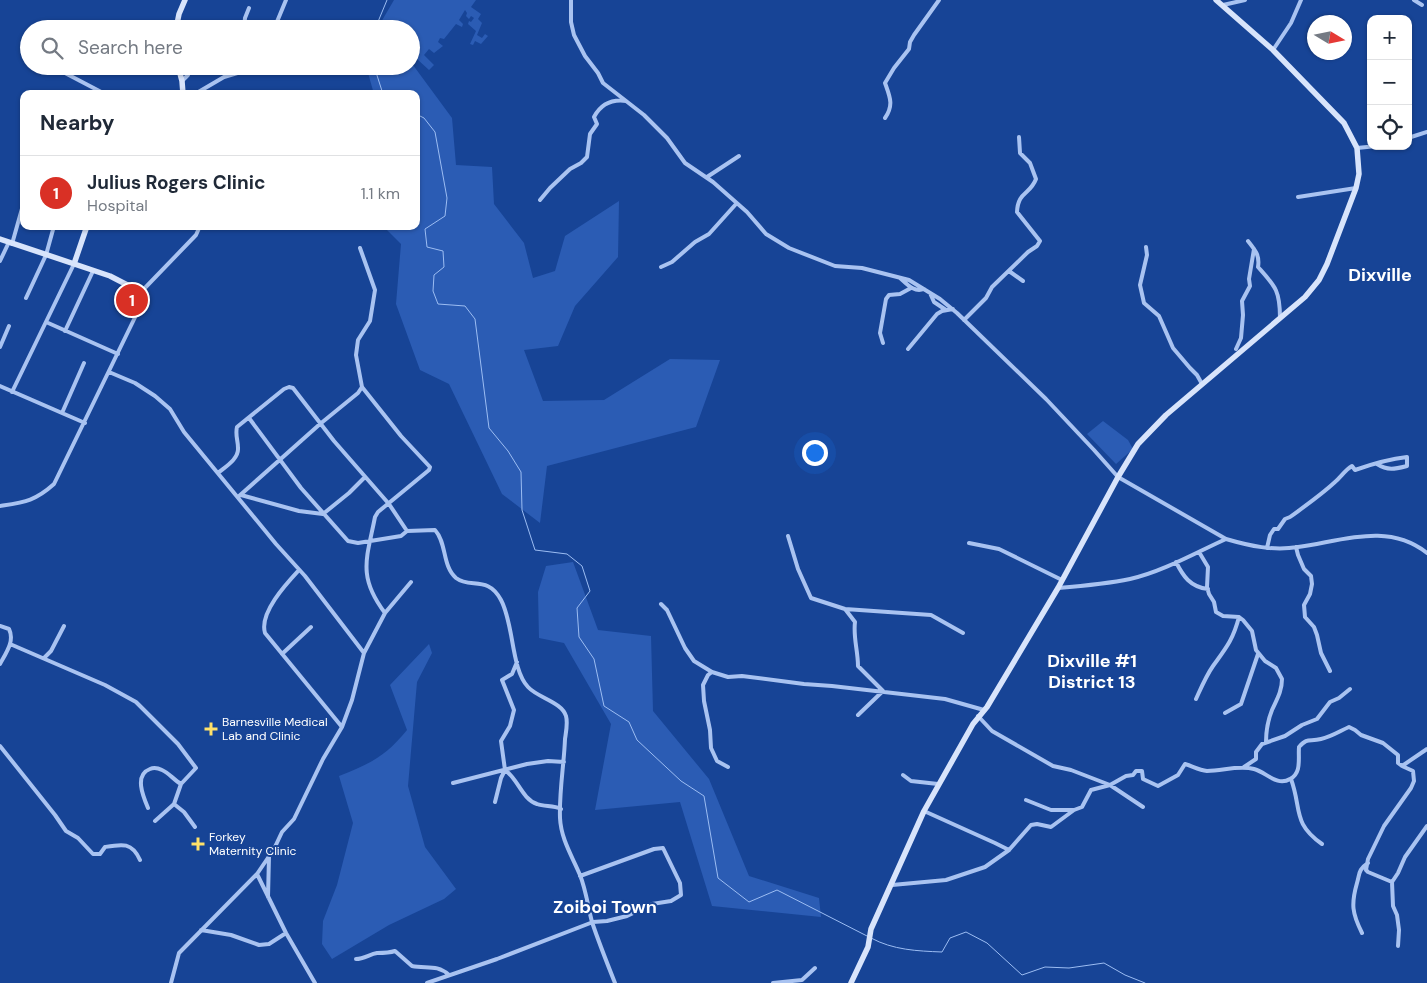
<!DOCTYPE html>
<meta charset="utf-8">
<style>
:root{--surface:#fff;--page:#f2f2f3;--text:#1f2937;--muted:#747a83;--line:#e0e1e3;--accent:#d93025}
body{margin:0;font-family:"DM Sans",sans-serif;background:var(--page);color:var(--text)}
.controls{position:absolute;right:15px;top:15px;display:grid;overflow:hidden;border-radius:10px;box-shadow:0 1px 4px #0004}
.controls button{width:45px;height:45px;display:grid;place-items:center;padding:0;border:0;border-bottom:1px solid var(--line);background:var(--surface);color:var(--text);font:25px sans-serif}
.compass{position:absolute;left:1307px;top:15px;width:45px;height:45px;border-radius:50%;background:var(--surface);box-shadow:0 1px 4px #0004;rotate:100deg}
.you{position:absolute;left:814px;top:452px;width:18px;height:18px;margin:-12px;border:4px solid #fff;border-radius:50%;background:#1a73e8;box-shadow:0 0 0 8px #1a73e833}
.badge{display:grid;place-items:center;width:32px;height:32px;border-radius:50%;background:var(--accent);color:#fff;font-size:16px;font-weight:700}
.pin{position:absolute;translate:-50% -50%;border:2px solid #fff;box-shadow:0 1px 5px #0006}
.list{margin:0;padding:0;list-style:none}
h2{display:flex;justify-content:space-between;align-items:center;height:65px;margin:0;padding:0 20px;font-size:21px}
h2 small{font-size:16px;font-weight:400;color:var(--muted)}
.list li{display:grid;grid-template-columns:32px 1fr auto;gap:15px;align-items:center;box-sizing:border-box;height:75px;padding:0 20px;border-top:1px solid var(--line)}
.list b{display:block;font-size:19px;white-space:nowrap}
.list p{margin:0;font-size:16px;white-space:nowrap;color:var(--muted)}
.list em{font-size:16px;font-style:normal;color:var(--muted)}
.icon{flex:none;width:28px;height:28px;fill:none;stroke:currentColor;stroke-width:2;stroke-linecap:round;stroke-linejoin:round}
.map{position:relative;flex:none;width:1427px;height:983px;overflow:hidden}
.search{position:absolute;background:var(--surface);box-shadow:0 1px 4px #0004;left:20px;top:20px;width:400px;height:55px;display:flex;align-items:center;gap:12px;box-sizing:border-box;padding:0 18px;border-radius:28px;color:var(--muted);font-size:19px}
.panel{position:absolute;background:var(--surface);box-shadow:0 1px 4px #0004;left:20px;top:90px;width:400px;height:140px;border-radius:10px}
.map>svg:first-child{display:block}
.green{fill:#2b5cb4}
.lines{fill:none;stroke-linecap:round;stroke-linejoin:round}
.stream{stroke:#9cbdf3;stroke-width:1}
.street{stroke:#a9c3f1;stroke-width:4}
.secondary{stroke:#d8e4fb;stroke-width:5.5}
.poi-dot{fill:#ffe169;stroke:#174496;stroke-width:2}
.labels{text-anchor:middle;stroke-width:4;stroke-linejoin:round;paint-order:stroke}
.poi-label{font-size:12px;fill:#fff;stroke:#174496;text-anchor:start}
.district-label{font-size:18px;font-weight:bold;fill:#fff;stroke:#174496}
</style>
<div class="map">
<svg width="1427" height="983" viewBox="0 0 1427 983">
<rect width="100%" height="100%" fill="#174496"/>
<!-- green -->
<path class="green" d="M394,0H476L471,7L481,14L478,19L482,23L477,35L482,38L485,34L488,36L481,44L475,41L473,45L470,44L476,31L468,24L469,21L471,22L474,18L471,16L469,19L466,16L467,13L465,10L459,20L463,24L462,27L456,24L444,39L440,38L438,42L443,46L434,53L429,49L424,55L434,65L429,70L417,59L413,65L452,118L456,165L492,167L494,204L524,243L533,278L555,271L565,236L619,201L618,257L575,306L558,346L524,350L543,401L604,400L670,359L720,360L696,427L547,466L540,523L502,494L449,384L420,370L396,304L401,244L383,226H416V94H374L366,66H411V29H377Z
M1103,421L1128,440L1133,449L1116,464L1087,434Z
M573,562L598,630L651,636L653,711L709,779L749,876L819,898L821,917L712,906L680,802L595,810L611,724L564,643L539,638L538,592L546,566Z
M429,644L432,653L417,682L408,786L425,847L456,889L444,899L389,925L332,959L322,944L323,921L337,885L353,823L339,776C370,764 386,756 407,730L390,685Z"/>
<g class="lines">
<!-- stream -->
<path class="stream" d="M375,29L387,0
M374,66L383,94
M416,114L424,118L435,132L447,198L445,216L425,229L427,247L443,251L444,267L434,275L433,291L438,304L465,306L475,319L489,428L508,451L521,472L522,510L535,550L567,554L582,566L590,591L577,608L579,637L594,659L604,706L629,722L637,740L681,781L704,796L718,878L749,902L777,890L867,936
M871,938C893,950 917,951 942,952L950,938L966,932L987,943L1022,975L1045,967L1069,968L1104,963L1125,975L1145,983"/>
<!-- street -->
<path class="street" d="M571,0V22L574,35L585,56L598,73L603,83L644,115L667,138L685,163L713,182L747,212L766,234L789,248L835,266L862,268L909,280L940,299L957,313L1046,399L1094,450L1118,477L1226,539
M1414,0L1422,5
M1223,5L1245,0
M244,29L245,18L249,8
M274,29L286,0
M1273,50L1291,23L1301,0
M65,73L105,94
M182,81L188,75L192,66
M195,94L224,77L244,71L253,66
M885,118C894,105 890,97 885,83L894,68L909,49L910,42L914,35L939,0
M1408,138L1427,132
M1357,148L1377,146
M707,177L739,156
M1298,197L1356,188
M540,200L550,188L570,169L581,163L587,157L590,134L597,124L594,117C601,104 611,99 626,101
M1248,241C1255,250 1260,255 1258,267C1275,286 1280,290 1280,318
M12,244L23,205
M1146,247L1147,255L1140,285L1144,303L1159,316L1173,348L1190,368L1197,375L1202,384
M360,248L375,290L370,321L358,340L356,355L362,387L401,436L430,467L429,470L378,512L375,517C367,558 357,576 385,613
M0,261L9,242
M661,267L672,262L695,242L709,234L736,204
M1009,271L1023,281
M900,278C907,284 914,293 924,289
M141,292L196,235L200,226
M930,293L934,302L946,310
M26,298L46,255L54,226
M964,320L986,298L992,287L1028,252L1037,246L1040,241L1017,212C1018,191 1030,195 1036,179L1030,163L1020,153L1019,137
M46,322L118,354
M65,331L93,271
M883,343L880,333L886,299L889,295L900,294L911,288
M0,347L9,326
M908,349L937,314L942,311L953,309
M1236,349L1241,338L1243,315L1242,301L1250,286L1249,279L1254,249
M109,372L135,383L155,396L170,409L184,432L276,544L305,576L364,653
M0,386L85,423
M12,392L74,264
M62,413L84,363
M249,418L301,488L348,541L358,543L401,536L407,531
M218,473C225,467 239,459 238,448C238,440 235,435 237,427L284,389L289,387L293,388L334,441L389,504L407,531L435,530C447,543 442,566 456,578C470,589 488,575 501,600C514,624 511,669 528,687C538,698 562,702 566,716C568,723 566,732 565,739C564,765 559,792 560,818C561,839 572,856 580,875C586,890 588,907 592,922C599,943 607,963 615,983
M241,495L299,511L323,514L349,493L365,477
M238,497L320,424L358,393L362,387
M0,506C25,502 35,501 54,484L141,305
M788,536L798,569L811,598L845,609L931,615L963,633
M969,543L999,549L1062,580
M1296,547L1298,555L1304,569L1311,576L1312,584L1310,594L1304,605L1305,617L1314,627L1317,635L1321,653L1330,671
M1267,548L1270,535L1274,529H1278L1285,519L1290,517C1305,506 1321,495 1335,482C1341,477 1345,470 1352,466L1355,470C1372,464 1389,459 1407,457V466C1395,469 1388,471 1377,464
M1199,552L1208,567L1207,587L1209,594L1214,602L1216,612L1223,616L1239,617L1243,620L1252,631L1256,650L1265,661L1276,668L1282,679C1282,691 1277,699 1272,710C1268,720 1266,731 1266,742
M1176,562C1183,576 1190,587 1208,589
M299,570C286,584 259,613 265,633L342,727
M1058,588C1082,586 1106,584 1130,579C1162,572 1197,552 1226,539C1250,546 1273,551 1298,547C1342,541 1388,522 1427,553
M661,604L667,610L685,648L694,661L712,672
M845,609L855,622C853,637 858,651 858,666L883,691L858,715
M0,626L9,629C15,641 6,653 0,664
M10,644L105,685L136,702L178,744L196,768L181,784L174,804L155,821
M282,654L311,627
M44,658L51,651L64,626
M1196,699C1201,688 1206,676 1213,666C1226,648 1233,640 1239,617
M1225,713L1241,704L1258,654
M978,716L992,731L1053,766L1071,770L1110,785L1143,807
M0,746L55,815L66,831L78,838L93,854H100L105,847C122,844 132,842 140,860
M728,767L717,761L711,748L710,730L704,701L703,685L708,675L712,672L728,677L742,676L804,684L832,686L945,699L984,710
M1244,767L1256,759V752L1262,744L1285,736L1302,725L1317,719L1330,702L1339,698L1350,689
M505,770C518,779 522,799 537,804C545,807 553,805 561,809
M903,775L911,781L938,784
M1291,779C1302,809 1292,823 1322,844
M453,783L527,764L548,761L564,762
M1026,800L1051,810H1074
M495,802L501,778L505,770L501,741L510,726L514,710L502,680L512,674L517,662
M174,804L184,812L195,827
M148,808C143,796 134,775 150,769C154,767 158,768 162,770C169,773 174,780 181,784
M924,811L995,843L1009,850
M257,874L286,933L315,983
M1392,882L1368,872L1366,870L1368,859L1384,826L1411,788L1414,781L1413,771L1402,766
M892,885L946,880L985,867L1009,850L1031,825L1037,824L1051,827L1074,810L1082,807L1091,790L1110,785L1126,776L1133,775L1136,771H1142L1143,779L1158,786L1178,775L1185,764C1192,766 1199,770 1207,771C1223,771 1238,765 1254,769C1266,772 1277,787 1290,779C1302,773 1298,758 1299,747C1308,737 1309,742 1321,739C1331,737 1340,731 1349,727L1355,730L1361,735L1383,743L1398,755V763L1402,766L1427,749
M268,897L269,856
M201,930L231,935L259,945L269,944L286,933
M1362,933C1352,913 1351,904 1357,883C1360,873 1358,870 1368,863
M1398,946L1399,930L1397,915L1393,906L1392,882L1398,873L1405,857L1427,826
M356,959C364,959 370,954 377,953C384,953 389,953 395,951L412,966C426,969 437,964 449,975
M171,983L179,953L257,874L274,849L282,832L294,819L323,759L342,727L352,700L364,653L385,613L411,582
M427,983L497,959L593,922L607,921L627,916L652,904L671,901L681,895L680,883L663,848L654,849L580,876
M773,983L802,980L815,968"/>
<!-- secondary -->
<path class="secondary" d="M176,29L179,14L185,0
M178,66L182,81L183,94
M0,239L110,276L141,292V305
M74,264L87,226
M851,983L868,947L871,929L924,811L973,724L987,707L1058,588L1118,477L1138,444L1166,415L1305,297L1319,280L1327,264L1356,188L1359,174L1357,148L1344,123L1273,50L1216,0"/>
</g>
<!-- markers -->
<g class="poi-dot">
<path d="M208.5 721.5h5v5h5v5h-5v5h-5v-5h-5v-5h5z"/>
<path d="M195.5 836.5h5v5h5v5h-5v5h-5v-5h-5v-5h5z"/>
</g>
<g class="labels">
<!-- poi labels -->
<g class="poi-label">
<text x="222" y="726">Barnesville Medical<tspan x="222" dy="14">Lab and Clinic</tspan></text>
<text x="209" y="841">Forkey<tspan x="209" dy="14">Maternity Clinic</tspan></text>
</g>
<!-- district labels -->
<g class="district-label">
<text x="1380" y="281">Dixville</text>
<text x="1092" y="667">Dixville #1<tspan x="1092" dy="21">District 13</tspan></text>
<text x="605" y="913">Zoiboi Town</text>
</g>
</g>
</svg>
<div class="controls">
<button>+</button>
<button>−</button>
<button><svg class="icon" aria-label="locate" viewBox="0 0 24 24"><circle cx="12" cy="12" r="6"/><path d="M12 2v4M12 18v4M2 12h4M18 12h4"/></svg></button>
</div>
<svg class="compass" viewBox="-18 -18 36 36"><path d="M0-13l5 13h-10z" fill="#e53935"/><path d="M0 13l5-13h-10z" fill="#747a83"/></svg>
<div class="you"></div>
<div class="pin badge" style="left:132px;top:300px">1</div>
<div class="search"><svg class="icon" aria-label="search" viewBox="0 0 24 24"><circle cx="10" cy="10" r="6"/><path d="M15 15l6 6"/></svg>Search here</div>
<section class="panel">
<h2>Nearby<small></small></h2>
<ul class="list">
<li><span class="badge">1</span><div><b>Julius Rogers Clinic</b><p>Hospital</p></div><em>1.1 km</em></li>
</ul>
</section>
</div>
